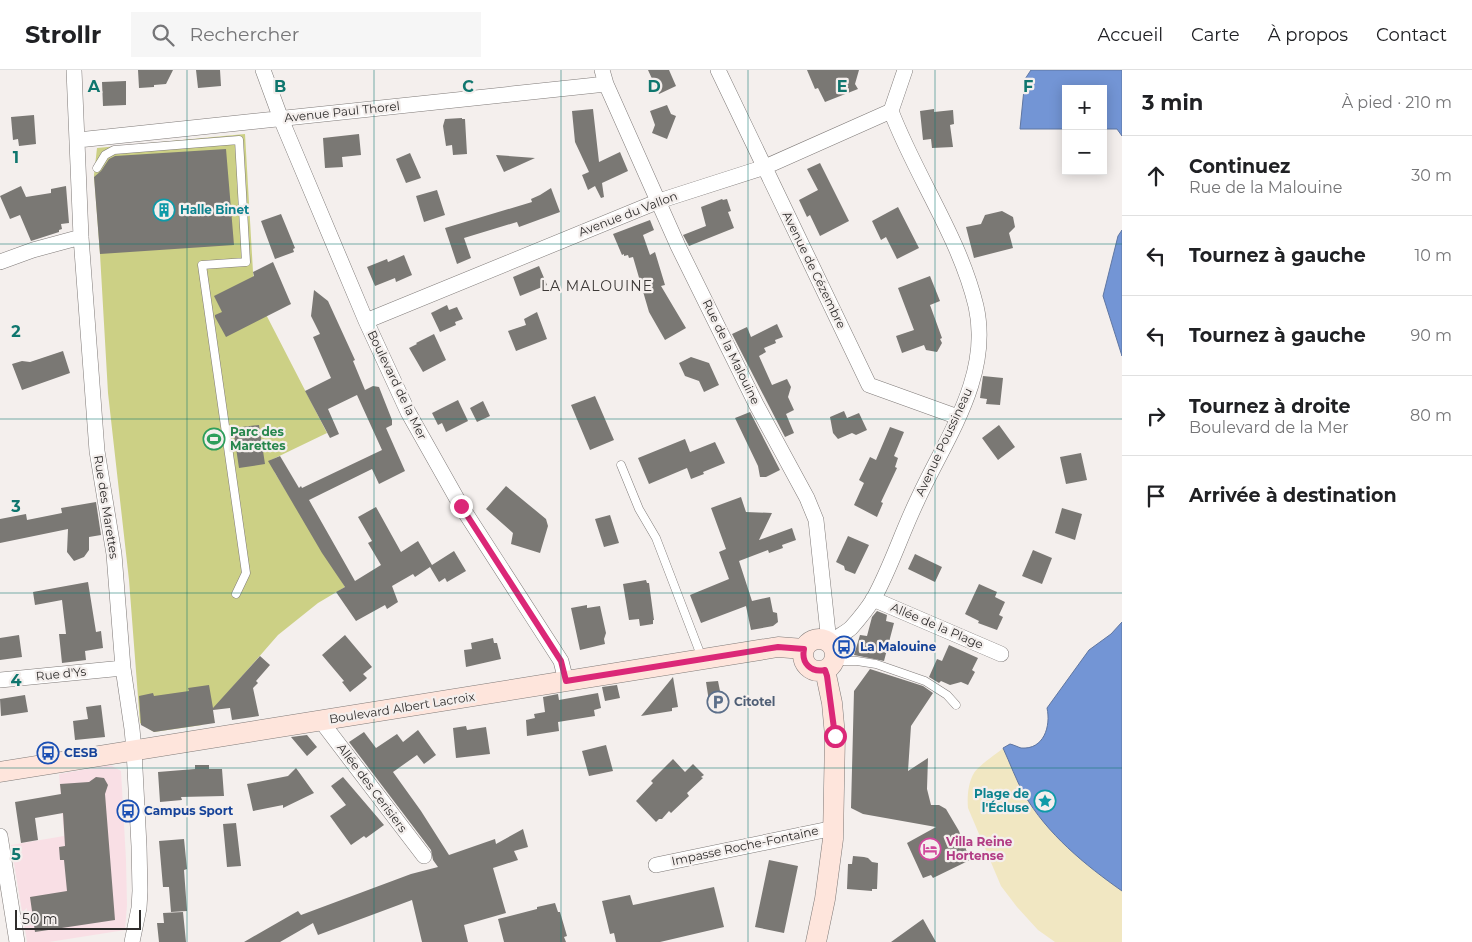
<!DOCTYPE html>
<html lang="fr">
<meta charset="utf-8">
<style>
:root{--surface:#fff;--page:#f6f6f6;--text:#202124;--muted:#757577;--line:#e0e0e0}
body{margin:0;font-family:Montserrat,sans-serif;background:var(--page);color:var(--text)}
.controls{position:absolute;right:15px;top:15px;display:grid;overflow:hidden;border-radius:0px;box-shadow:0 2px 12px #0003}
.controls button{width:45px;height:45px;display:grid;place-items:center;padding:0;border:0;border-bottom:1px solid var(--line);background:var(--surface);color:var(--text);font:25px sans-serif}
.scale{position:absolute;left:15px;bottom:12px;width:126px;box-sizing:border-box;padding-left:5px;border:2px solid #2f2d2c;border-top:0;font-size:14px;line-height:18px;white-space:nowrap;color:#2f2d2c;-webkit-text-stroke:4px #f4efed;paint-order:stroke}
.stop{position:absolute;width:15px;height:15px;margin:-11px;border:4px solid #db2777;border-radius:50%;background:#fff}
.stop.end{background:#db2777;border-color:#fff;box-shadow:0 1px 5px #0008}
.list{margin:0;padding:0;list-style:none}
h2{display:flex;justify-content:space-between;align-items:center;height:65px;margin:0;padding:0 20px;font-size:21px}
h2 small{font-size:16px;font-weight:400;color:var(--muted)}
.list li{display:grid;grid-template-columns:32px 1fr auto;gap:15px;align-items:center;box-sizing:border-box;height:80px;padding:0 20px;border-top:1px solid var(--line)}
.list b{display:block;font-size:19px;white-space:nowrap}
.list p{margin:0;font-size:16px;white-space:nowrap;color:var(--muted)}
.list em{font-size:16px;font-style:normal;color:var(--muted)}
.icon{flex:none;width:28px;height:28px;fill:none;stroke:currentColor;stroke-width:2;stroke-linecap:round;stroke-linejoin:round}
.map{position:relative;flex:none;width:1122px;height:872px;overflow:hidden}
header{display:flex;align-items:center;gap:30px;box-sizing:border-box;height:70px;padding:0 25px;background:var(--surface);border-bottom:1px solid var(--line)}
header strong{font-size:24px}
nav{display:flex;gap:28px;margin-inline-start:auto;font-size:18px}
.search{width:350px;height:45px;background:var(--page);display:flex;align-items:center;gap:12px;box-sizing:border-box;padding:0 18px;border-radius:0px;color:var(--muted);font-size:19px}
main{display:flex}
aside{flex:1;background:var(--surface)}
.map>svg:first-child{display:block}
.education{fill:#f9dfe5}
.green{fill:#ccd085}
.sand{fill:#f1e7c2}
.water{fill:#7395d5;stroke:#5f76a2}
.building{fill:#7a7874}
.lines{fill:none;stroke-linecap:round;stroke-linejoin:round}
.lane-casing{stroke:#7f7a78;stroke-width:9}
.street-casing{stroke:#7f7a78;stroke-width:16}
.secondary-casing{stroke:#7f7a78;stroke-width:21}
.lane{stroke:#fff;stroke-width:8}
.street{stroke:#fff;stroke-width:15}
.secondary{stroke:#fee5dc;stroke-width:20}
.route{stroke:#db2777;stroke-width:6}
.grid{fill:none;stroke:#0f766e;stroke-width:1;stroke-opacity:0.55}
.labels{text-anchor:middle;stroke-width:4.5;stroke-linejoin:round;paint-order:stroke}
.street-label{font-size:12px;fill:#2f2d2c;stroke:#f4efed}
.culture-label{font-size:12px;font-weight:bold;fill:#0d838f;stroke:#f4efed;text-anchor:start}
.leisure-label{font-size:12px;font-weight:bold;fill:#27864d;stroke:#f4efed;text-anchor:start}
.transit-label{font-size:12px;font-weight:bold;fill:#164399;stroke:#f4efed;text-anchor:start}
.service-label{font-size:12px;font-weight:bold;fill:#4e5e75;stroke:#f4efed;text-anchor:start}
.hotel-label{font-size:12px;font-weight:bold;fill:#b23c85;stroke:#f4efed;text-anchor:start}
.neighbourhood-label{font-size:14px;letter-spacing:1px;fill:#3d3937;stroke:#f4efed}
.grid-label{font-size:16px;text-anchor:middle;font-weight:bold;fill:#0f766e;stroke:#f4efed;stroke-width:4.5;stroke-linejoin:round;paint-order:stroke}
</style>
<header>
<strong>Strollr</strong>
<div class="search"><svg class="icon" aria-label="search" viewBox="0 0 24 24"><circle cx="10" cy="10" r="6"/><path d="M15 15l6 6"/></svg>Rechercher</div>
<nav><a>Accueil</a><a>Carte</a><a>À propos</a><a>Contact</a></nav>
</header>
<main>
<div class="map">
<svg width="1122" height="872" viewBox="0 0 1122 872">
<rect width="100%" height="100%" fill="#f4efed"/>
<!-- education -->
<path class="education" d="M110,695L121,701L126,790L127,835L125,860L49,872H27L11,775L64,766L59,704Z"/>
<!-- green -->
<path class="green" d="M245,64L253,202L256,225L327,363L271,390L275,403L345,517L318,533L278,565L222,629L203,651L202,655L154,662L140,653L129,510L108,323L100,184L94,105L97,78Z"/>
<!-- sand -->
<path class="sand" d="M1122,552V872H1055L1038,860L1017,837L1001,816L968,738C967,727 968,713 974,703C978,696 1002,679 1010,674C1014,675 1018,677 1021,678C1044,680 1051,656 1047,638L1089,580L1111,564Z"/>
<!-- water -->
<path class="water" d="M1031,0H1122V66L1117,59H1103V19H1066V59H1020L1025,9Z
M1122,160V286L1103,226L1118,166Z
M1122,552V821C1085,795 1047,764 1024,724C1016,710 1010,693 1003,678L1010,674C1014,675 1018,677 1021,678C1044,680 1051,656 1047,638L1089,580L1111,564Z"/>
<!-- building -->
<path class="building" d="M138,0H173L166,14L154,15V17L139,18Z
M196,0H220L221,16L198,18Z
M648,0H669L676,16L659,24Z
M807,0H859L855,14L858,19L825,32L818,18L815,19Z
M126,11V35L103,36L102,12Z
M667,35L671,44L676,46L667,69L652,63L655,55L650,41Z
M593,39L599,92L620,82L628,101L602,113L604,127L601,128L595,116L588,120L582,105L589,102L575,72L572,41Z
M934,39V42L953,40L954,54L950,55L953,77L932,78L931,69L923,70L920,41Z
M34,45L36,74L19,76L18,69L13,70L11,47Z
M462,48V49H465L467,84L453,85L452,75L446,76L443,56L445,49Z
M359,64L361,85L342,87L343,97L325,98L323,68Z
M226,79L234,175L100,184L94,107L101,101L109,89L115,86Z
M410,83L421,108L406,113L396,89Z
M496,85L535,88L504,102Z
M820,93L849,151L820,166L810,145L807,147L799,130L818,120L807,99Z
M21,116L26,127L51,123V119L66,116L69,153L61,154L62,159L59,160V162L31,171L20,145L10,149L0,126Z
M551,118L560,142L519,157L517,152L464,168L471,188L457,194L445,158L532,132L531,129L540,125Z
M437,120L445,145L424,152L416,126Z
M722,129L723,130L727,129L731,141L728,142L734,158L689,176L683,165L706,156L701,137Z
M898,137L919,178L897,189L886,167L881,170L872,151Z
M1002,141L1013,147L1015,157L1009,163L1013,178L974,188L966,157L981,154L985,145Z
M281,144L295,178L293,179L294,182L275,189L261,151Z
M650,150L654,160L643,165L650,185L655,182L665,215L661,216L686,258L665,270L649,242L633,187L629,188L628,185L624,186V184L622,185L613,164Z
M404,185L412,205L396,212L395,208L375,216L367,197L387,189L388,192Z
M273,192L291,234L226,267L215,247V245L222,242L214,226L254,206L253,202Z
M539,196L547,215L520,226L513,207Z
M930,206L940,231L930,235L942,268L940,269L942,273L937,282L926,280L924,275L902,283L896,266L914,260L898,218Z
M314,220L328,231L355,290L353,291L365,320L373,316L379,317L392,350V355L386,358L405,401L379,414L372,399L309,430L355,511L381,495L368,473L372,471L358,447L376,437L401,482L418,471L432,495L454,481L466,501L447,512L445,508L439,512L430,497L415,507L413,504L392,516L398,532L387,539L385,535L356,551L336,522L345,517L322,483L268,391L280,386L299,418L301,416L302,418L382,380L357,325L328,339L339,364L330,368L305,321L331,308L313,267L320,264L311,246Z
M447,235L449,240L457,237L463,249L455,252L456,255L440,262L431,243Z
M537,242L547,269L516,281L508,261L526,255L524,249Z
M777,254L783,267L775,270L776,273L764,278L766,282L759,286L772,315L787,309L791,317L788,327L794,340L786,344L794,363L785,367L732,264L747,257L751,267Z
M434,264L446,290L423,302L409,278L417,274L416,273Z
M63,281L70,303L22,320L12,294L22,291L30,292Z
M691,287L709,293L719,315L704,322L699,311L685,306L679,293Z
M983,306L1003,308L1000,335L986,334L987,329L980,328Z
M595,326L614,370L590,380L571,335Z
M458,330L468,351L446,362L442,353L438,355L432,343Z
M483,331L490,346L477,352L470,338Z
M844,341L847,348L859,343L867,360L856,365L852,363L838,369L833,363L830,347Z
M750,342L780,400L766,407H760L758,396L735,348Z
M259,355L265,394L239,398L233,358Z
M999,355L1015,377L998,390L982,368Z
M890,357L904,362L894,386L898,388L895,397L897,398L881,432L883,433L877,447L854,435L864,413L859,410L870,387L876,390Z
M685,369L690,382L715,372L725,393L703,402L704,404L691,409L687,398L649,414L638,388Z
M1081,383L1087,410L1066,414L1060,387Z
M506,416L546,449L548,456L540,483L511,474L513,463L486,439Z
M741,427L746,442L772,443L759,470L792,458L796,470L782,475L783,478L769,483L768,480L739,491L752,531L770,527L773,542L777,543L778,552L773,556L751,560L746,536L701,553L690,525L729,509L719,482L726,479L711,438Z
M96,432L101,465L89,467V480L84,487L74,491L67,482L68,459L0,473V449L26,444L27,450L62,443L61,438Z
M1062,438L1082,444L1075,470L1055,463Z
M610,445L619,473L604,477L595,449Z
M848,466L869,475L855,504L845,500L844,496L836,492Z
M1033,480L1052,488L1042,514L1022,506Z
M915,484L942,497L935,512L908,499Z
M646,510L647,513H649L654,550H653V554L640,556L639,549L629,550L623,514Z
M88,512L96,562L101,561L103,578L85,581L86,590L62,593L59,564H66L62,530L35,535L33,522Z
M979,514L997,522L995,527L1005,532L999,545L1003,547L997,560L978,553L979,551L965,544Z
M587,535V538L600,536L606,563L604,569L605,574L580,580L571,538Z
M877,541L887,545L886,551L894,553L884,591L854,585L860,565L867,566L872,547Z
M19,565L22,587L0,590V568Z
M345,565L372,597L363,604L367,608L365,610L350,622L342,612L344,611L322,585Z
M493,568L494,573H497L501,589L466,597L464,580L472,579L471,573Z
M949,575L978,588L972,600L975,602L968,615L961,612L950,615L941,611L939,613L929,607L937,589L942,591Z
M260,586L270,595L256,611L258,613L253,618L259,646L232,650L230,638L213,640L215,653L154,662L141,655L139,626L153,623L154,626L189,621L188,618L209,615L213,638Z
M870,599L923,616L933,623L911,656L908,701L928,688L927,719L931,735H939L946,739L959,761L970,790L933,808L931,805L923,808L907,773L936,757L863,744L851,738L854,621Z
M673,607L678,637L672,638V641L641,646Z
M718,611L723,636L710,638L706,612Z
M617,615L620,628L605,631L602,617Z
M598,623L601,638L594,640L595,646L558,652L559,661L527,666L526,650L535,648L534,644L545,642L543,627L558,624L559,630Z
M25,625L28,642L1,646L0,629Z
M101,635L105,667L75,670L73,651L88,649L86,637Z
M466,656L467,660L486,657L490,684L456,688L453,658Z
M418,660L436,685L424,694L417,685L393,702L421,741L449,785L495,769L496,774L523,759L528,777L514,781L518,790L493,798L506,843L464,855L468,872H422L412,830L318,865L313,853L280,872H244L298,841L301,845L411,804L438,797L433,790L431,780L349,672L364,662L376,678L397,664L403,672Z
M307,665L317,677L307,686L291,667Z
M606,675L613,701L589,706L582,681Z
M673,689L685,702L693,694L704,705L701,707L703,708L687,723L689,726L671,743L669,741L662,749H659L656,752L636,731L653,713L651,711Z
M195,695H209V699H222L224,726L181,727L182,730L160,732L158,702L195,699Z
M296,698L314,723L283,738V735L253,741L247,714L288,706Z
M96,707L104,708L108,715L105,724L115,850L35,862L30,827L67,821L64,790H60L59,777L65,776L63,743L35,748L38,770L21,773L15,732L61,724L60,714L89,712Z
M343,707L384,755L366,768L364,766L351,775L330,746L346,735L331,716Z
M236,753L241,796L227,797L223,754Z
M184,769L187,799L184,800L187,841L171,842L169,817H163L159,771Z
M853,786L864,787L868,788L872,792L878,793L877,819H872V821L847,819L848,794H852Z
M769,790L798,796L784,863L755,857Z
M714,817L724,857L660,872H616L614,863L610,864L602,831L630,825L633,835L638,834Z
M555,833L558,842H560L567,866L564,867L566,872H504L498,849L537,839V837Z
M183,842L186,872H159L157,853H164L163,843Z
M923,849L936,872H891Z"/>
<g class="lines">
<!-- lane casing -->
<g class="lane-casing">
<path id="lane" d="M97,98L105,85L114,80L239,70L246,192L202,195L246,503L236,524
M621,395L639,439L656,468L702,588
M834,591H857L876,594L925,611L947,625L956,635"/>
</g>
<!-- street casing -->
<g class="street-casing">
<path id="street" d="M74,0L81,167L97,381L114,484L123,598L132,659L134,680L139,776L140,821L139,838L132,872
M263,0L281,49L366,251L408,342L461,436L561,591L566,611
M602,0L606,14L678,176L756,334L807,428L816,450L828,563L825,571
M718,0L869,315L958,347
M891,41L905,0
M78,70L606,14
M0,192L33,180L81,167
M366,251L659,131L765,97L891,41
M873,529L1001,584
M830,574C836,567 844,564 851,558C859,549 868,538 874,528C891,497 902,462 917,431C945,369 992,307 976,236C959,166 916,107 891,41
M0,610L123,598
M321,651L424,786
M0,766L17,872
M656,795L834,758"/>
</g>
<!-- secondary casing -->
<g class="secondary-casing">
<path id="secondary" d="M803 585a16 16 0 1 1 32 0a16 16 0 1 1-32 0Z
M0,702L778,577L804,579
M816,872L825,829L833,769L835,666L832,633L825,600"/>
</g>
<!-- lane -->
<use href="#lane" class="lane"/>
<!-- street -->
<use href="#street" class="street"/>
<!-- secondary -->
<use href="#secondary" class="secondary"/>
</g>
<g class="lines">
<!-- route -->
<path class="route" d="M461,436L561,591L566,611L778,577L804,579C801,593 811,603 825,600L827,606L835,666"/>
</g>
<!-- grid -->
<path class="grid" d="M187,0V872M374,0V872M561,0V872M748,0V872M935,0V872M0,174H1122M0,349H1122M0,523H1122M0,698H1122"/>
<!-- icons -->
<defs>
<g id="building-ring" transform="scale(1.125)"><circle r="9.5" fill="#f4efed" stroke="#0f9aa8" stroke-width="1.5"/><path d="M-4-6H4V6H1V3H-1V6H-4ZM-2.5-4.3h1.7v1.8h-1.7ZM.8-4.3h1.7v1.8H.8ZM-2.5-1h1.7V.8h-1.7ZM.8-1h1.7V.8H.8Z" fill="#0f9aa8"/></g>
<g id="stadium-ring" transform="scale(1.125)"><circle r="9.5" fill="#f4efed" stroke="#2e9e5b" stroke-width="1.5"/><path d="M0-5a6.5 5 0 1 0 0 10a6.5 5 0 1 0 0-10ZM-3.5-1.8h7v3.6h-7Z" fill="#2e9e5b"/></g>
<g id="bus-ring" transform="scale(1.125)"><circle r="9.5" fill="#f4efed" stroke="#1a4fb4" stroke-width="1.5"/><path d="M-5-6H5V4H4V6H2V4H-2V6H-4V4H-5ZM-3.5-4V0h7V-4ZM-3.5 1.2v1.5H-2V1.2ZM2 1.2v1.5H3.5V1.2Z" fill="#1a4fb4"/></g>
<g id="parking-ring" transform="scale(1.125)"><circle r="9.5" fill="#f4efed" stroke="#5c6f8a" stroke-width="1.5"/><path d="M-3.5-5.5H1a3.5 3.5 0 0 1 0 7H-1V5.5H-3.5ZM-1-3.4V-.6H.8a1.4 1.4 0 0 0 0-2.8Z" fill="#5c6f8a"/></g>
<g id="sight-ring" transform="scale(1.125)"><circle r="9.5" fill="#f4efed" stroke="#0f9aa8" stroke-width="1.5"/><path d="M0-6L1.8-2.2L6-1.7L2.9 1.2L3.7 5.4L0 3.3L-3.7 5.4L-2.9 1.2L-6-1.7L-1.8-2.2Z" fill="#0f9aa8"/></g>
<g id="hotel-ring" transform="scale(1.125)"><circle r="9.5" fill="#f4efed" stroke="#d1479c" stroke-width="1.5"/><path d="M-6-4.5h1.5V1H6V5H4.5V3h-9V5H-6ZM-4 0a1.8 1.8 0 1 1 3.6 0ZM.5 0V-2.5h3Q6-2.5 6 0Z" fill="#d1479c"/></g>
</defs>
<g fill-rule="evenodd">
<use href="#building-ring" x="164" y="140"/>
<use href="#stadium-ring" x="214" y="369"/>
<use href="#bus-ring" x="844" y="577"/>
<use href="#parking-ring" x="718" y="632"/>
<use href="#bus-ring" x="48" y="683"/>
<use href="#sight-ring" x="1045" y="731"/>
<use href="#bus-ring" x="128" y="741"/>
<use href="#hotel-ring" x="930" y="779"/>
</g>
<g class="labels">
<!-- street labels -->
<g class="street-label">
<text transform="translate(342 42) rotate(-6)" y="4">Avenue Paul Thorel</text>
<text transform="translate(628 144) rotate(-21)" y="4">Avenue du Vallon</text>
<text transform="translate(814 200) rotate(64)" y="4">Avenue de Cézembre</text>
<text transform="translate(731 282) rotate(64)" y="4">Rue de la Malouine</text>
<text transform="translate(397 315) rotate(64)" y="4">Boulevard de la Mer</text>
<text transform="translate(944 372) rotate(-65)" y="4">Avenue Poussineau</text>
<text transform="translate(106 437) rotate(81)" y="4">Rue des Marettes</text>
<text transform="translate(937 556) rotate(23)" y="4">Allée de la Plage</text>
<text transform="translate(61 604) rotate(-6)" y="4">Rue d'Ys</text>
<text transform="translate(402 638) rotate(-9)" y="4">Boulevard Albert Lacroix</text>
<text transform="translate(372 718) rotate(53)" y="4">Allée des Cerisiers</text>
<text transform="translate(745 776) rotate(-12)" y="4">Impasse Roche-Fontaine</text>
</g>
<!-- culture labels -->
<g class="culture-label">
<text x="180" y="144">Halle Binet</text>
<text x="1029" y="728" text-anchor="end">Plage de<tspan x="1029" dy="14">l'Écluse</tspan></text>
</g>
<!-- leisure labels -->
<g class="leisure-label">
<text x="230" y="366">Parc des<tspan x="230" dy="14">Marettes</tspan></text>
</g>
<!-- transit labels -->
<g class="transit-label">
<text x="860" y="581">La Malouine</text>
<text x="64" y="687">CESB</text>
<text x="144" y="745">Campus Sport</text>
</g>
<!-- service labels -->
<g class="service-label">
<text x="734" y="636">Citotel</text>
</g>
<!-- hotel labels -->
<g class="hotel-label">
<text x="946" y="776">Villa Reine<tspan x="946" dy="14">Hortense</tspan></text>
</g>
<!-- neighbourhood labels -->
<g class="neighbourhood-label">
<text x="597" y="221">LA MALOUINE</text>
</g>
</g>
<g class="grid-label">
<text x="94" y="22">A</text>
<text x="280" y="22">B</text>
<text x="468" y="22">C</text>
<text x="654" y="22">D</text>
<text x="842" y="22">E</text>
<text x="1028" y="22">F</text>
<text x="16" y="93">1</text>
<text x="16" y="267">2</text>
<text x="16" y="442">3</text>
<text x="16" y="616">4</text>
<text x="16" y="790">5</text>
</g>
</svg>
<div class="controls">
<button>+</button>
<button>−</button>
</div>
<div class="scale">50 m</div>
<div class="stop" style="left:835px;top:666px"></div>
<div class="stop end" style="left:461px;top:436px"></div>
</div>
<aside>
<h2>3 min<small>À pied · 210 m</small></h2>
<ul class="list">
<li><svg class="icon" aria-label="ahead" viewBox="0 0 24 24"><path d="M12 20V5M6 11l6-6 6 6"/></svg><div><b>Continuez</b><p>Rue de la Malouine</p></div><em>30 m</em></li>
<li><svg class="icon" aria-label="left" viewBox="0 0 24 24"><path d="M17 20v-9H6M10 6l-5 5 5 5"/></svg><div><b>Tournez à gauche</b></div><em>10 m</em></li>
<li><svg class="icon" aria-label="left" viewBox="0 0 24 24"><path d="M17 20v-9H6M10 6l-5 5 5 5"/></svg><div><b>Tournez à gauche</b></div><em>90 m</em></li>
<li><svg class="icon" aria-label="right" viewBox="0 0 24 24"><path d="M7 20v-9h11M14 6l5 5-5 5"/></svg><div><b>Tournez à droite</b><p>Boulevard de la Mer</p></div><em>80 m</em></li>
<li><svg class="icon" aria-label="arrive" viewBox="0 0 24 24"><path d="M6 21V4h12l-3 4 3 4H6"/></svg><div><b>Arrivée à destination</b></div></li>
</ul>
</aside>
</main>
